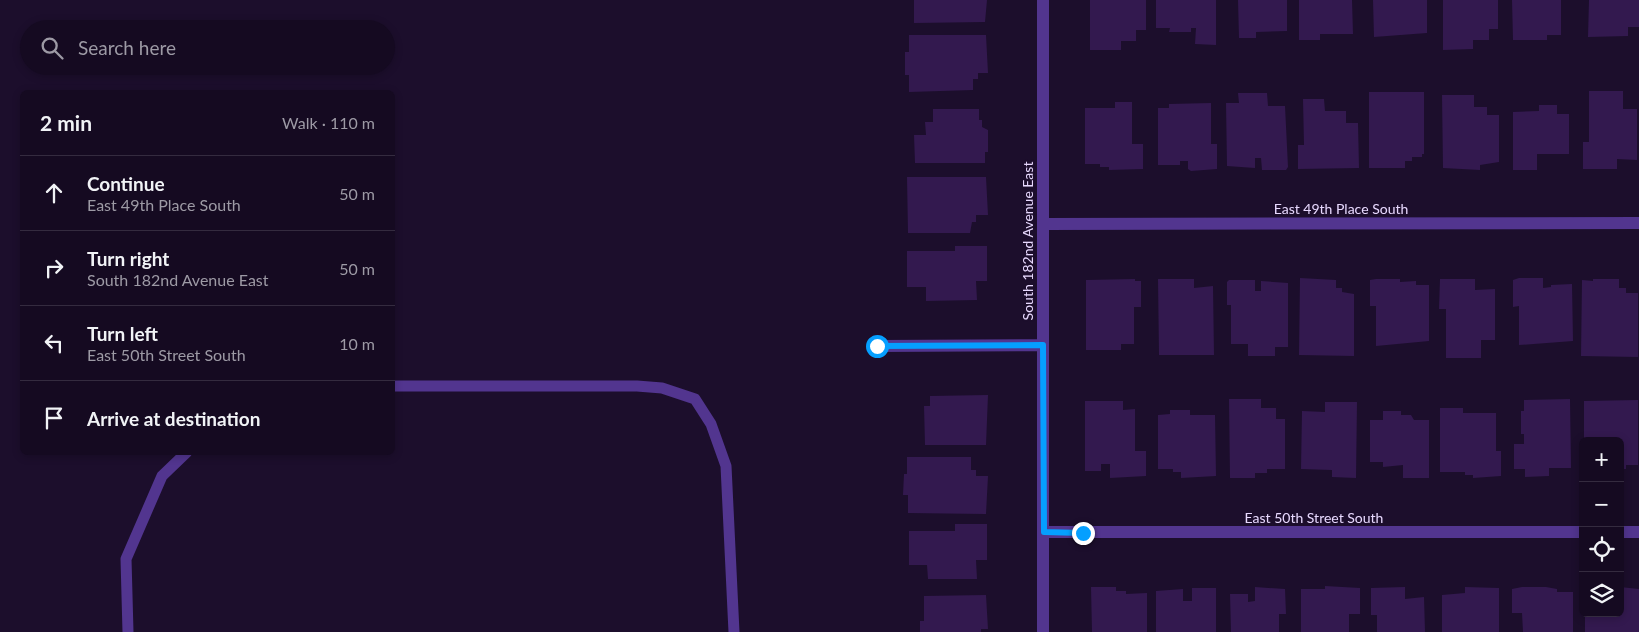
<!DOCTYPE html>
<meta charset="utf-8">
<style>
:root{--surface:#150a21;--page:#22182e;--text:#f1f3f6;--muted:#9d9aa5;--line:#342b3f}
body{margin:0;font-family:Lato,sans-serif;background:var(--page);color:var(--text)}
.controls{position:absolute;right:15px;bottom:15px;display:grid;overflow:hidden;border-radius:8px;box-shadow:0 2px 8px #0003}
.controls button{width:45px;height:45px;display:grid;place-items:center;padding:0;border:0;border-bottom:1px solid var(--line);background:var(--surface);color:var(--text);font:25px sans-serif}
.stop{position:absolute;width:15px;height:15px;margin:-11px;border:4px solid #059fff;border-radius:50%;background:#fff}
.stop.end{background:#059fff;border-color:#fff;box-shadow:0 1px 5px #0008}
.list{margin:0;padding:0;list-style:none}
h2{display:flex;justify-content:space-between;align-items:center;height:65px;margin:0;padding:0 20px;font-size:21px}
h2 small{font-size:16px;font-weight:400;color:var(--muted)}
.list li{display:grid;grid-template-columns:32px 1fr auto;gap:15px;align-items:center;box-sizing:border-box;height:75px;padding:0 20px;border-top:1px solid var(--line)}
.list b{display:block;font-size:19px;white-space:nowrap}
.list p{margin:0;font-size:16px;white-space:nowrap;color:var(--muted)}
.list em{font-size:16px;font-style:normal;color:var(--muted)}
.icon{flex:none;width:28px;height:28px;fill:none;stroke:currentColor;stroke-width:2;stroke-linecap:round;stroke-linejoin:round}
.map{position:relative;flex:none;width:1639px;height:632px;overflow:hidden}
.search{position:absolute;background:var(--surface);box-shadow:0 2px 8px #0003;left:20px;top:20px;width:375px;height:55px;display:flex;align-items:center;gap:12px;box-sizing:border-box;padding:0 18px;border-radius:28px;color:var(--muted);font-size:19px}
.panel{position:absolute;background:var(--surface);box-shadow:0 2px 8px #0003;left:20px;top:90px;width:375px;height:365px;border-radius:8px}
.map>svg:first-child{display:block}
.building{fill:#33194f}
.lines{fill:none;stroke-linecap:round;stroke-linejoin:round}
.service{stroke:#52358f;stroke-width:11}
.minor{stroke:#52358f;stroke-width:12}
.route{stroke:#059fff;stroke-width:6}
.labels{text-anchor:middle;stroke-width:4;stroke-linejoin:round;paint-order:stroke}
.street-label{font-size:14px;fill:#e8d9ff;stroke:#1c0e2c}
</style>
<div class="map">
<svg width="1639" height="632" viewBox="0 0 1639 632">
<rect width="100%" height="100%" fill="#1c0e2c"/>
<!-- building -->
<path class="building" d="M914,0H987L985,22L914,23Z
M1090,0H1146V30H1136V41H1121V50H1090Z
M1156,0H1216V45L1195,44L1196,28H1191V32H1169L1170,28H1156Z
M1238,0H1287V31L1256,32V38H1239Z
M1299,0H1352L1353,34H1320V40H1299Z
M1373,0H1427V33L1374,37Z
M1443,0H1498V29H1489V40H1473V49L1443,50Z
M1512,0H1561V35H1547V40H1513Z
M1589,0H1639V27H1628V36L1588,37Z
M909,35H986L988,73H978V79H973V90L909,92V75H905V52H909Z
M1589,91H1623V109H1637V160L1617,159V169H1583V142H1589Z
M1369,92H1424V154H1422V157H1412V161H1405V168H1369Z
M1238,93H1267L1268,106H1285L1288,167L1286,170H1262L1261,158H1255V168L1227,166L1226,103H1239Z
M1442,95H1474V107H1487V115H1499V162L1480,165V170L1443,168Z
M1303,99H1324L1325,111H1346V123H1358L1359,168L1298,169V145H1304Z
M1115,102H1132V144H1143V169L1109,170V167H1100V164H1085V108H1115Z
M1211,103V144H1217V169L1191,171L1188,169V161H1180V165H1158V108H1169V104Z
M1539,105H1557V114H1569V154H1537V170H1513V112L1539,111Z
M933,109H979V120H982V127L988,130V152H985V163H915L914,135H926L925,122H933Z
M907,177H986L988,215H976V222H972L970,233H908Z
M955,246H987V281H976L977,300L926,301V287H907V251H955Z
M1300,278L1336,280V288H1342V292L1354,294V356L1299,355Z
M1519,278H1543V288L1551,287V285L1572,284L1573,341L1519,345V306L1513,307V280Z
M1135,279V281H1141V307H1134V344H1121V350H1086V280Z
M1158,279H1194V288L1213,286L1214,355H1159Z
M1376,279H1400V282L1416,281V285H1429V341L1376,346V306H1370V280Z
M1440,279H1475V290L1495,289V340H1481V358H1446V309H1439Z
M1593,279H1619V288H1626V293H1638V357L1581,356L1582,280L1593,281Z
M1229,280H1255V291H1261V281L1288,283V347H1275V356H1248V344H1231V305H1227V282Z
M988,395L986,445H925L924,406H930V396Z
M1229,399H1261V408H1276V419H1285V469H1267V473H1255V478H1230Z
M1570,399L1571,468H1549V476L1525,477V469H1514V444H1524V434H1521V411H1524V400Z
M1638,400V465H1626V469H1620V441H1584V401Z
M1085,401H1123V410L1135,409V451H1146V476L1110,478V464H1101V471H1085Z
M1325,402H1357L1356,478L1332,477V470L1301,469L1302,411L1325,412Z
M1440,408H1463V413H1496V451H1501V476L1473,478V475H1465V472H1440Z
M1170,410H1190V415H1215L1216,476L1181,478V472H1173V469H1158V415L1170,414Z
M1383,411H1401V415H1411L1414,420H1429V478H1403V465L1383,467V462H1370V420H1383Z
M907,457H971V470H976V476H988L986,514L908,513V495H903L904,474H907Z
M955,524H987V560H976L977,579H928L927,565H909V531H955Z
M1325,586L1360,588V614H1349V632H1301V589H1325Z
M1091,587H1116V591H1126V594L1147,593V632H1092Z
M1255,587L1285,589L1286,614H1279V632H1231L1230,594H1248V602L1255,601Z
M1405,587V599L1424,597L1425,632H1377V615H1371V588Z
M1465,587L1499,588V632H1442V595L1465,593Z
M1522,587H1546L1557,589V592H1573V632H1523L1522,613H1512V589Z
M1620,587L1639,589V632H1585V613H1620Z
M1192,588H1216V632H1156V591L1183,589V601H1192Z
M986,595L988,629H981V632H920V621H924V596Z"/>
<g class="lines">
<!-- service -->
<path class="service" d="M392,386H637L662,388L695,399L711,424L726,466L734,632
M128,632L126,559L162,476L187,452"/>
<!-- minor -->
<path class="minor" d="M1043,0V632
M1043,224L1639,223
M877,346L1043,345
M1044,532H1583
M1620,532H1639"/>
</g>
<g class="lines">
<!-- route -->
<path class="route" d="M877,346L1043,345L1044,532L1083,533"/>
</g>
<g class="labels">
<!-- street labels -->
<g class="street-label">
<text x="1341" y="214">East 49th Place South</text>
<text transform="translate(1028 241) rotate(-90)" y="5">South 182nd Avenue East</text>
<text x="1314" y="523">East 50th Street South</text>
</g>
</g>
</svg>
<div class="controls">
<button>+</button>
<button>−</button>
<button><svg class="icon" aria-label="locate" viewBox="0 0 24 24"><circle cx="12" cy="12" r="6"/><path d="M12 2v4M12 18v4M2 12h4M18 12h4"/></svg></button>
<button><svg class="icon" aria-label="layers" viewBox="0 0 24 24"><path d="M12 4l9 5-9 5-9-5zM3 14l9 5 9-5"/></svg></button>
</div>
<div class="stop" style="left:877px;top:346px"></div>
<div class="stop end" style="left:1083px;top:533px"></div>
<div class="search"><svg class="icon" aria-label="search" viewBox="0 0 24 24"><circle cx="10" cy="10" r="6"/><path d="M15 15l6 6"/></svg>Search here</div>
<section class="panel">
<h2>2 min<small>Walk · 110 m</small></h2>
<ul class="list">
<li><svg class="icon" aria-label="ahead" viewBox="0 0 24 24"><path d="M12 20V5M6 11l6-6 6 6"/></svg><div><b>Continue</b><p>East 49th Place South</p></div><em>50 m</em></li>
<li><svg class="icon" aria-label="right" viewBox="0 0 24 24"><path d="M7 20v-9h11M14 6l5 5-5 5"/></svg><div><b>Turn right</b><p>South 182nd Avenue East</p></div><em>50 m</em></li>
<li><svg class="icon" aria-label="left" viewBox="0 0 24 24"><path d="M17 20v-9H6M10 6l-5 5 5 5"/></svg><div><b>Turn left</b><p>East 50th Street South</p></div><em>10 m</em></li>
<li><svg class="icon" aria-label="arrive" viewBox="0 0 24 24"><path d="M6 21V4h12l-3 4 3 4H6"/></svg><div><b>Arrive at destination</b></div></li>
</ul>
</section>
</div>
